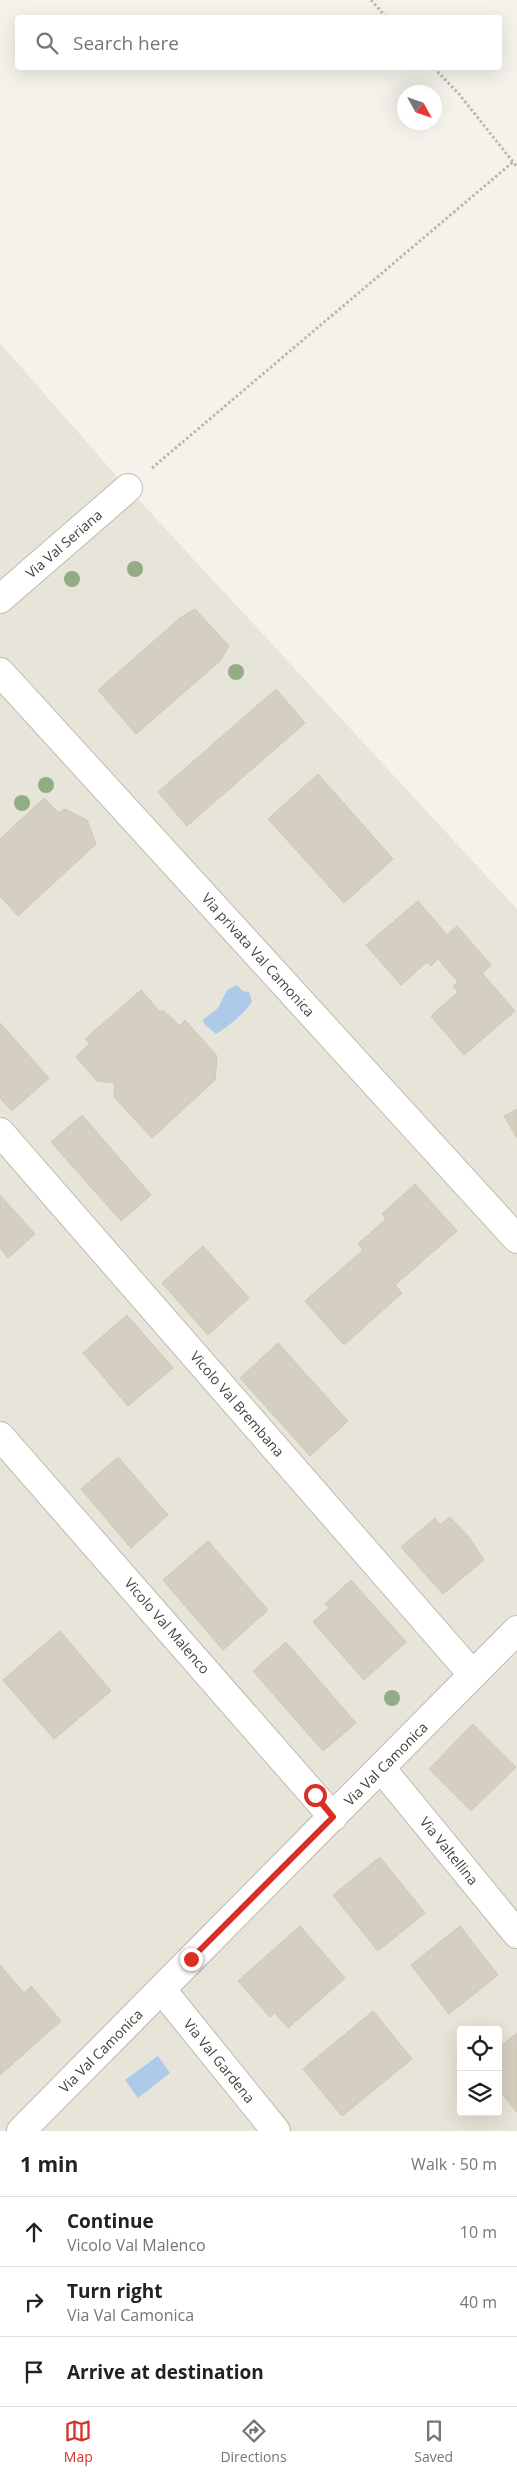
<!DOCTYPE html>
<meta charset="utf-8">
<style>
:root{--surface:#fff;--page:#f6f6f6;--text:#222;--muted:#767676;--line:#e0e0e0;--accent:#d93025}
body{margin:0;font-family:"Open Sans",sans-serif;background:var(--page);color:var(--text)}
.controls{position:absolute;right:15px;bottom:15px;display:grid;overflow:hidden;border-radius:5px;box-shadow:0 5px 20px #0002}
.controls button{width:45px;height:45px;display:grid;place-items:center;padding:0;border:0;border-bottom:1px solid var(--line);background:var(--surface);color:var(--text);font:25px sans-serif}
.compass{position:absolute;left:397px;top:85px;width:45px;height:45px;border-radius:50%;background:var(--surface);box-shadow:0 5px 20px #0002;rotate:130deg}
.stop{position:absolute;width:15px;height:15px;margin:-11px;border:4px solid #d93025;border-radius:50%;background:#fff}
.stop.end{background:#d93025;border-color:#fff;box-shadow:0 1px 5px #0008}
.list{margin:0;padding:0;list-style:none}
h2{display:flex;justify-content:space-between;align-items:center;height:65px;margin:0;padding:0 20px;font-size:21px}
h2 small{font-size:16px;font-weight:400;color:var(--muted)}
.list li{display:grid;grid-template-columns:32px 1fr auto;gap:15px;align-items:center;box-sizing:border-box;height:70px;padding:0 20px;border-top:1px solid var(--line)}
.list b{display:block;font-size:19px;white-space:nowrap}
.list p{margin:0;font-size:16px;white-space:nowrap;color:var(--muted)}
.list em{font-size:16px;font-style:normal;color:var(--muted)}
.icon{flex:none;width:28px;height:28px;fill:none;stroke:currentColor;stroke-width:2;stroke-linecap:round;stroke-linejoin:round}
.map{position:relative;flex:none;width:517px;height:2131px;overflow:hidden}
.search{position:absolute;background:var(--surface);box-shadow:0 5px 20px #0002;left:15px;right:15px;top:15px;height:55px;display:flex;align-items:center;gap:12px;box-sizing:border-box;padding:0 18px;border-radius:5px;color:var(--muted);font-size:19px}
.sheet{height:275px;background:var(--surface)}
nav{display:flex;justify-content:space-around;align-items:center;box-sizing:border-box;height:70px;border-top:1px solid var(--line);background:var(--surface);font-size:14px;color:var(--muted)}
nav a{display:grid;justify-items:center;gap:2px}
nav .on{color:var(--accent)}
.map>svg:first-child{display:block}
.residential{fill:#e7e4d9;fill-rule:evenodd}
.water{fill:#aecae9}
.building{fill:#d4cfc1;stroke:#cec7b5}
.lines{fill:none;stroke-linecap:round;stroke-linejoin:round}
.minor-casing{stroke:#bebaae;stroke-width:30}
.path{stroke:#beb7a1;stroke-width:3;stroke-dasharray:2.5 2.5;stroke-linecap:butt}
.minor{stroke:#fff;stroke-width:28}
.tree{fill:#93ac85}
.route{stroke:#d93025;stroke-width:6}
.labels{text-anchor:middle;stroke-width:4.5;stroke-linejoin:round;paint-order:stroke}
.street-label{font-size:14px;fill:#474339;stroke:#fff}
</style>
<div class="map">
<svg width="517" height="2131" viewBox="0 0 517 2131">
<rect width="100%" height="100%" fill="#f4f2eb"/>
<!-- residential -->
<path class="residential" d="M0,343L113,472L517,909V2131H0ZM461,2030H498V2112H461Z"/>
<!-- water -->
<path class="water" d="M237,985L243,991L249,992L252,1001C248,1011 226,1028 216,1034L204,1024L203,1020L218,1008L227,990Z
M158,2056L170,2073L138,2098L125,2080Z"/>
<!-- building -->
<path class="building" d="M195,609L229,646L220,661L136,734L98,690L180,618Z
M276,689L305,723L187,826L158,792Z
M318,774L393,859L344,903L268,819Z
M44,798L59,813L65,809L87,820L96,844L18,916L0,896V839Z
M418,901L447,935L457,926L491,965L482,973L515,1011L464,1055L431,1016L458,992L453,986L458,982L438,959L431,966L427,962L401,985L366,945Z
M141,990L160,1012L163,1010L180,1026L185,1020L217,1056L215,1080L152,1138L114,1097L115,1083L97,1081L76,1057L90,1043L85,1039Z
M0,1023L49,1078L12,1111L0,1098Z
M517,1109V1138L504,1116Z
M82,1115L151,1195L121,1221L51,1142Z
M415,1184L457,1231L395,1285L402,1293L344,1345L305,1301L363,1250L358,1244L386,1219L382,1214Z
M0,1195L35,1234L8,1258L0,1248Z
M203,1246L249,1298L208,1335L162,1283Z
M127,1315L173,1368L128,1406L83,1353Z
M278,1343L348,1421L310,1456L240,1378Z
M118,1457L168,1515L131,1548L81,1489Z
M450,1517L468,1536L484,1560L443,1594L401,1547L435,1518L440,1525Z
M208,1541L268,1610L223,1650L163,1580Z
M351,1580L406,1642L364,1680L313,1622L329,1608L325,1604Z
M60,1631L111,1691L54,1739L3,1680Z
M286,1642L356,1723L323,1751L253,1671Z
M473,1724L516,1767L471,1811L429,1769Z
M380,1857L425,1913L378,1951L333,1895Z
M300,1926L345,1978L288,2028L275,2013L270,2017L238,1981Z
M460,1926L498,1975L449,2014L411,1965Z
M0,1965L24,1993L31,1986L61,2021L0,2075Z
M373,2011L412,2059L342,2116L303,2069Z
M517,2033V2112L498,2089V2048Z"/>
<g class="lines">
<!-- minor casing -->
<g class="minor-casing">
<path id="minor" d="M0,599L128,488
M0,672L517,1239
M0,1132L473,1675
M0,1436L333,1817
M381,1768L517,1934
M162,1990L276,2131
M21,2131L517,1630"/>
</g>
<!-- path -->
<path class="path" d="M371,0L387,18
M434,68L459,94L517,167
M152,468L513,162"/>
<!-- minor -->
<use href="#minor" class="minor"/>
</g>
<!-- trees -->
<g class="tree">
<circle cx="135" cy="569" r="8"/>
<circle cx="72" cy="579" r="8"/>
<circle cx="236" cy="672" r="8"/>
<circle cx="46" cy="785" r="8"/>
<circle cx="22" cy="803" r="8"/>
<circle cx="392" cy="1698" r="8"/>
</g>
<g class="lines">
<!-- route -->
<path class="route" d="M191,1959L333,1817L315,1795"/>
</g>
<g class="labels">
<!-- street labels -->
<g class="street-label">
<text transform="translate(64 544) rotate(-41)" y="5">Via Val Seriana</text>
<text transform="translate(258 955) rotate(48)" y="5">Via privata Val Camonica</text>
<text transform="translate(237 1404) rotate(49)" y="5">Vicolo Val Brembana</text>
<text transform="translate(167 1626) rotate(49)" y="5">Vicolo Val Malenco</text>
<text transform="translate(386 1764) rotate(-45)" y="5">Via Val Camonica</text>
<text transform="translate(449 1851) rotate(51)" y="5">Via Valtellina</text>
<text transform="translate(101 2051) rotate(-45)" y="5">Via Val Camonica</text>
<text transform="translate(219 2061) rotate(51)" y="5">Via Val Gardena</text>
</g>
</g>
</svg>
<div class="controls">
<button><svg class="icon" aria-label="locate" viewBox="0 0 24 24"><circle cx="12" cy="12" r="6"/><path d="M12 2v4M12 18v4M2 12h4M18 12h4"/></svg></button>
<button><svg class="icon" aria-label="layers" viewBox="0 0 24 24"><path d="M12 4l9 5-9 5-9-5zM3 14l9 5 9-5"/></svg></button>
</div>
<svg class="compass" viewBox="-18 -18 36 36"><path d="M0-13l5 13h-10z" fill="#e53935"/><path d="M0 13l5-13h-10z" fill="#767676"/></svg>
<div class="stop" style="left:315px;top:1795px"></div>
<div class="stop end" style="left:191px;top:1959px"></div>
<div class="search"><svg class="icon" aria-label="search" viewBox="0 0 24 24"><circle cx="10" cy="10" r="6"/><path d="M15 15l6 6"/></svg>Search here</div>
</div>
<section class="sheet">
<h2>1 min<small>Walk · 50 m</small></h2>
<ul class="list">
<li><svg class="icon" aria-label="ahead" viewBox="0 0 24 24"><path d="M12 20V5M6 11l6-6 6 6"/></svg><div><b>Continue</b><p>Vicolo Val Malenco</p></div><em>10 m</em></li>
<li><svg class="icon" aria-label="right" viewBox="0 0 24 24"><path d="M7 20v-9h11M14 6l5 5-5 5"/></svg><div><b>Turn right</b><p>Via Val Camonica</p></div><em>40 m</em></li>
<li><svg class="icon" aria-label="arrive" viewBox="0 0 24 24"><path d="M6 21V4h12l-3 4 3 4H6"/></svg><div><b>Arrive at destination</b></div></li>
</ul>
</section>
<nav>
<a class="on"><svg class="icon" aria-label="map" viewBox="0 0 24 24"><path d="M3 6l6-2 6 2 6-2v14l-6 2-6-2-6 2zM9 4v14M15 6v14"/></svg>Map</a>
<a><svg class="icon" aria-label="directions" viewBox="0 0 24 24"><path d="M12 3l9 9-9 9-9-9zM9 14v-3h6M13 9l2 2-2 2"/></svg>Directions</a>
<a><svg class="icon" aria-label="saved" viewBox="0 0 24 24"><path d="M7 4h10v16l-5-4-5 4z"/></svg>Saved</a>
</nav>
